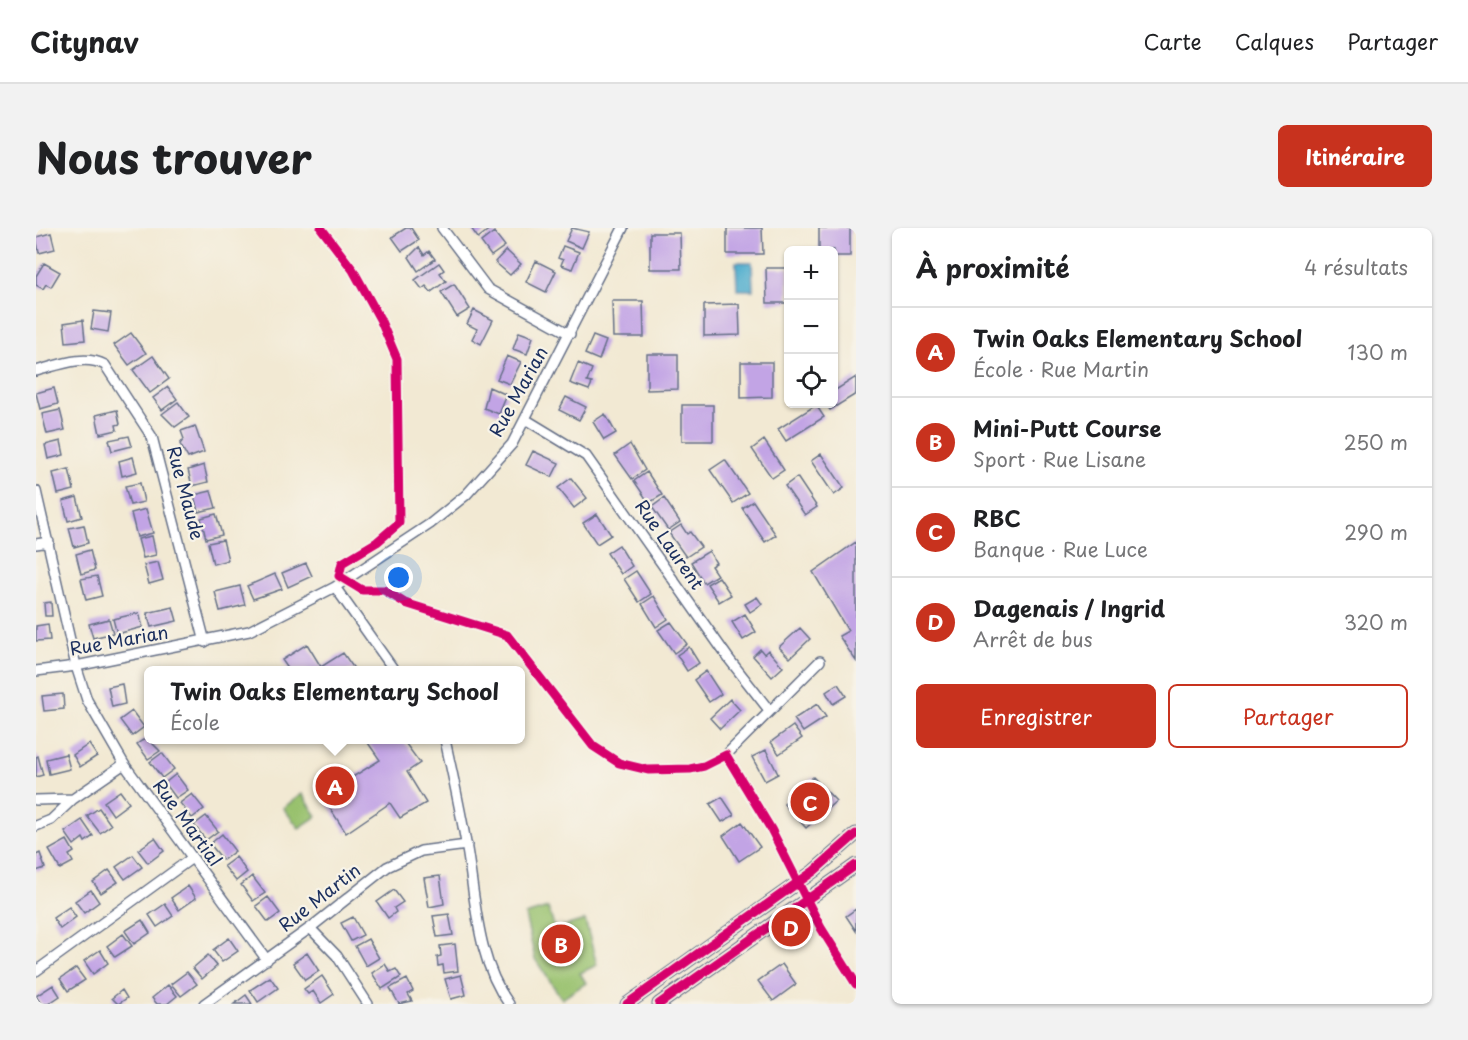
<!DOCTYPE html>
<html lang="fr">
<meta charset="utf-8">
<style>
:root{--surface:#fff;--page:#f2f2f2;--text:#202124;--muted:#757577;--line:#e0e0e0;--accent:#c8321e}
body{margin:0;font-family:"Playpen Sans",sans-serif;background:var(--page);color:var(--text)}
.controls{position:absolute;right:18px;top:18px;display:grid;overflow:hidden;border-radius:9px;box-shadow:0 2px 4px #0004}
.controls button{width:54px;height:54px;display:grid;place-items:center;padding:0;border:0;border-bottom:2px solid var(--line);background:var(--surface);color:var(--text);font:30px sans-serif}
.you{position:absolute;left:363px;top:350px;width:21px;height:21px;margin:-15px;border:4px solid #fff;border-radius:50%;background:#1a73e8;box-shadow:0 0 0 9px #1a73e833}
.badge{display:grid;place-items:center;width:39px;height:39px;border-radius:50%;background:var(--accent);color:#fff;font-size:20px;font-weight:700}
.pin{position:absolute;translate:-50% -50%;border:3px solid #fff;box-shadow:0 2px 6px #0006}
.popup{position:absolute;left:108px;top:438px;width:381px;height:78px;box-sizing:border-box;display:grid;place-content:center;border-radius:9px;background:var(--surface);filter:drop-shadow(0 2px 4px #0005);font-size:20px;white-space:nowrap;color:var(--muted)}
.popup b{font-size:22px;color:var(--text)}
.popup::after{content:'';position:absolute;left:50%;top:100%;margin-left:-12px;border:12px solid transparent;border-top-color:var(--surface)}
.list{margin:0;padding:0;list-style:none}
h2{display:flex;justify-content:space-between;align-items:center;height:78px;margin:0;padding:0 24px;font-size:26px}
h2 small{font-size:20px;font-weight:400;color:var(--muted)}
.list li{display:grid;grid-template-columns:39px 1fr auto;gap:18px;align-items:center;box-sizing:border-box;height:90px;padding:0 24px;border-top:2px solid var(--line)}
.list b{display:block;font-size:22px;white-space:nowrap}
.list p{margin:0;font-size:20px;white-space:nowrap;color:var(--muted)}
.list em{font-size:20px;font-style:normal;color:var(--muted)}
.actions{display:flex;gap:12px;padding:18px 24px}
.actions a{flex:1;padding:14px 0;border:2px solid var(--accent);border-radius:9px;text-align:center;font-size:21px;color:var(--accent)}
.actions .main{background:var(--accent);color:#fff}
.icon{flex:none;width:33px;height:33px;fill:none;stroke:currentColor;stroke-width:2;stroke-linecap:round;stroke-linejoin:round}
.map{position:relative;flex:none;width:820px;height:776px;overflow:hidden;border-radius:9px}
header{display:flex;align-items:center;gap:36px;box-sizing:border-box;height:84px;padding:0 30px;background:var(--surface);border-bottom:2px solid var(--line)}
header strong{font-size:28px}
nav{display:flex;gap:33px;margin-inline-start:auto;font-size:21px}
.intro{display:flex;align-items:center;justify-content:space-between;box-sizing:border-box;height:144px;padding:0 36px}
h1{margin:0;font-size:42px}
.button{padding:15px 27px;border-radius:9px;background:var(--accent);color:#fff;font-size:21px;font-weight:700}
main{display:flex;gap:36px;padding:0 36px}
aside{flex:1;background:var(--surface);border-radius:9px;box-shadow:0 2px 4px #0004}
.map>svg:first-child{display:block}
.green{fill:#98c16d;stroke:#5a7866;stroke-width:1.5}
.water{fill:#50adce;stroke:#366e96;stroke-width:1.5}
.building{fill:#c2a4e5}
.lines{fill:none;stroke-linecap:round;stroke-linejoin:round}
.street-casing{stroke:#667087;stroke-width:12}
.secondary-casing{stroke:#667087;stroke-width:15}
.street{stroke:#fff;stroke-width:9}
.secondary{stroke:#fff;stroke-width:12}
.cycleway-casing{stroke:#f7f3e8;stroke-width:13}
.cycleway{stroke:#d6006c;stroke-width:9}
.labels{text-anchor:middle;stroke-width:4.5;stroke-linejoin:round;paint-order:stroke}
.street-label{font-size:18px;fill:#1b2f5e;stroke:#f7f3e8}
</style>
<header>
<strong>Citynav</strong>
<nav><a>Carte</a><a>Calques</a><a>Partager</a></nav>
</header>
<div class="intro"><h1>Nous trouver</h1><a class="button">Itinéraire</a></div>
<main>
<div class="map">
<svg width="820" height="776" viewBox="0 0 820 776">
<rect width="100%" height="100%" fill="#f7f3e8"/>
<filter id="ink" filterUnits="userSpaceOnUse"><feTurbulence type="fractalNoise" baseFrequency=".0167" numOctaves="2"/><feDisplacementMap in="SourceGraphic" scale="12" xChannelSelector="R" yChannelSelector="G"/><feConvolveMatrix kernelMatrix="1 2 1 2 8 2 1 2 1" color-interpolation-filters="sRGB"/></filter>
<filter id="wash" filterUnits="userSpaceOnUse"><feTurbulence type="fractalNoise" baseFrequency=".008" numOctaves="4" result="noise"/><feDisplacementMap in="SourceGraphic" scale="24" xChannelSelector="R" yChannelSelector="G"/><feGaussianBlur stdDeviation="1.35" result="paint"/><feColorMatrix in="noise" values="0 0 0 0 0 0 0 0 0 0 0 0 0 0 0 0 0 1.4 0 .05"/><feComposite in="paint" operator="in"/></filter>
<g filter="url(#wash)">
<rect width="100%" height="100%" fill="#f2e9d3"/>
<!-- green -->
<path class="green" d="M266,566L281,588L263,600L247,580Z
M512,680L519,701L549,692L561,737L544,745L550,755L526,771L499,731L489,687Z"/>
<!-- water -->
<path class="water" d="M700,34H716L717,62H701Z"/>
<g id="blocks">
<!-- building -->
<path class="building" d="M370,0H375L383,12L366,23L356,9Z
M435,0H455L442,10Z
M536,0L553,4L546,20L530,13Z
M691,0H726L727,26H691Z
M783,0H814V28H798V22H783Z
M458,4L469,18L455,28L445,14Z
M15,5L19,21L3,25L0,9Z
M614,5H644L645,41H614Z
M527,18L543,24L536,41L525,37L527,32L522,30Z
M383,19L388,27L393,23L399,31L382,43L373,29Z
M470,22L485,36L474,47L459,34Z
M500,33L520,43L510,64L490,54Z
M8,35L24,44L15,59L10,56L7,61L0,57V48Z
M403,35L408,42L404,45L410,53L395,64L390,58L386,61L379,52Z
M730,40H752V75H731Z
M418,56L434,81L421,89L405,64Z
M576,73H607L608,109H577Z
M703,76L704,107L668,108V77Z
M438,82L457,92L445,116L436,111L441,101L431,96Z
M58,83L75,85L72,104L55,101Z
M47,92L49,112L30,114L28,95Z
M483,104L497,109L491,126L477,121Z
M95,105L110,125L93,137L78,117Z
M557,108L570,113L563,132L549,126Z
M611,126H642V161L611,162Z
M117,128L133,151L114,165L97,142Z
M471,128L485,134L474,156L461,151Z
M705,134H736V169L705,170Z
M542,135L556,141L551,154L556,155L553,162L534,155Z
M820,149V166L794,182L790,176H798V163Z
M132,159L141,171L126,182L117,170Z
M453,159L471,167L463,186L448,180Z
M18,160L22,176L4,181L0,165Z
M530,169L550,179L543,192L523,182Z
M142,174L153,189L139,199L126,186Z
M646,177H677V213H646Z
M780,177L788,189L750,213L742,201Z
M24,182L29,202L11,206L6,186Z
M81,182L84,196L80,197L81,202L64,206L60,187Z
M569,186L580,205L568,212L557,194Z
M159,198L168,224L152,230L144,216L148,211L145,203Z
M93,208L96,218L76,223L73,212Z
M728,212L748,242L736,250L716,221Z
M25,213L28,227L12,231L9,217Z
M594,216L609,242L596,251L579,227Z
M497,223L523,235L516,249L490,237Z
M785,226L808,260L798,267L775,233Z
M97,229L101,244L86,248L83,233Z
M689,232L712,265L697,275L674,242Z
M168,237L172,254L156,258L152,242Z
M33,241L38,262L22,266L17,245Z
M611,244L626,267L613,275L598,253Z
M761,249L781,279L769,287L749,258Z
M535,250L551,270L538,280L522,260Z
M104,255L108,274L94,277L89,258Z
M175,263L180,280L162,284L158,267Z
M41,269L46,289L32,293L27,273Z
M628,270L644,294L632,302L616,279Z
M717,273L740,307L729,314L706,280Z
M110,281L117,305L101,309L95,285Z
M180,286L186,307L170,311L165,290Z
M561,286L575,307L561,316L547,295Z
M48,297L52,315L38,319L33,300Z
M645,297L651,306L654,304L665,319L650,329L633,305Z
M116,308L120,327L107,330L102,311Z
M187,312L192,332L177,336L172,315Z
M820,314V433L803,408L812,403L777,344Z
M583,317L596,338L585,346L571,325Z
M54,322L59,342L45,346L40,326Z
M673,323L680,335L675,338L681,347L668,355L655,334Z
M122,334L127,352L113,356L108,337Z
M270,335L276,348L252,359L246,345Z
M600,343L615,366L603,374L588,351Z
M239,346L246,361L217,371L211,358Z
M61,348L66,368L50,372L45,351Z
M683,349L695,367L683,374L671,356Z
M204,358L209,377L184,383L179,364Z
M618,368L632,391L620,399L606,376Z
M721,369L726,376L714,384L709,376Z
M15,374L16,388H9L8,375Z
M137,379L141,393L115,399L111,385Z
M103,385L107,399L81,406L77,391Z
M709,386L720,404L707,412L696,394Z
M73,391L77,405L57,410L53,396Z
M635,394L651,416L638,425L622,402Z
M12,396L14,412L0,413V398Z
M764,400L774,411L754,430L743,419Z
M271,416L285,439L307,425L319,442H253L246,432Z
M653,419L663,435L651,443L641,427Z
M724,421L728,426L732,422L747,439L736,449L717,428Z
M670,443L685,466L673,474L658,452Z
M86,456L89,476L76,479L72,459Z
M802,456L810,468L797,476L790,464Z
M27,466L28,481L8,483L6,468Z
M694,471L704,482L684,501L674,490Z
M781,476L790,489L767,504L758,491Z
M96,483L108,499L96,508L84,492Z
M757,498L766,510L743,526L735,514Z
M113,508V512L124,523L112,531L101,516Z
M330,512H367L384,535L371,544L390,575L364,590L354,575L310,605L286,568L344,532Z
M53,516L61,528L44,539L37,527Z
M730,522L742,546L729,553L716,529Z
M126,525L138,541L126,550L114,534Z
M30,526L34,541L13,546L10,531Z
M2,528L7,547L0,549V529Z
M140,546L152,562L140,570L129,555Z
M777,549L800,573L770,600L748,576Z
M84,563L93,575L77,587L68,574Z
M156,566L168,581L156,590L144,575Z
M686,569L698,587L686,594L674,576Z
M63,580L75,597L64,605L51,588Z
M170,588L182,603L170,612L158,597Z
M46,592L57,608L49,614L47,610L38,617L29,604Z
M706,594L724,619L703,633L687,608Z
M186,606L199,623L187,632L174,616Z
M119,610L128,623L112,635L102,622Z
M31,612L38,624L33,627L37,634L24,641L13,622Z
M4,625L9,640L0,643V627Z
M97,627L106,639L89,651L80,639Z
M200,629L211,644L200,653L188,638Z
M73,642L82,654L65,665L57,654Z
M216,648L229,665L217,673L205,657Z
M404,648L408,676L393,679L388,650Z
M152,658L160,670L143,682L135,670Z
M55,662L63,674L48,685L39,673Z
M358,662L367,674L358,680L360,684L352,690L341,674Z
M232,669L244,685L232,694L220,678Z
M129,676L137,688L121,699L113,687Z
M33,679L40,689L24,701L17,690Z
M820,681V703L810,688Z
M413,686L417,707L401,709L397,688Z
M317,689L327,707L315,713L305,695Z
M106,692L114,705L98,716L89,703Z
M87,706L96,718L79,729L71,718Z
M193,710L202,723L186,734L177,722Z
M332,711L343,730L330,738L319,718Z
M419,716L422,743L408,745L407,737L402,738L401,729L405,728L404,718Z
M64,722L72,735L57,746L48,733Z
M271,725L283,743L269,752L257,735Z
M172,727L181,738L166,751L157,740Z
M349,736L354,744L360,741L365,749L346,761L336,745Z
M746,736L760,756L737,773L722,753Z
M40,740L49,752L32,763L24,751Z
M151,744L161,756L145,768L135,756Z
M425,747L430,767L415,771L409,751Z
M286,748L298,766L285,775L277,763L272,766L268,761Z
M234,749L242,760L222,774L214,762Z
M371,751L377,763L372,766L376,773L363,776L354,760Z
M17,757L24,768L12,776H5L0,768Z
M132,757L141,768L131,776H121L116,770Z
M86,762L91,770L82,776L76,770Z
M210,767L216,776H198Z"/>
</g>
</g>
<g filter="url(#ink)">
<use href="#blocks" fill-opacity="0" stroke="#667087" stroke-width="1.5"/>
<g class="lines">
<!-- street casing -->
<g class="street-casing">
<path id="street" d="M406,0L452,61L534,106
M0,143C23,137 48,126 69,137L116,209L169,414
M489,191L550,228L693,431L733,482
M0,263L40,438L51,472L88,536L231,732
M0,316L13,314
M299,359L358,442
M784,433L690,527L735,601L785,700L820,756
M0,443L40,438L213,403L299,359L394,296L430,267L476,216L587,0
M409,512C417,548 425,584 431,621C440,674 441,732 473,776
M0,572L37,571
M0,598L15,592L37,571L88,536
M274,700L301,728L332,776
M0,743L156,630
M168,776L274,700L351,639L385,623L431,617"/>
</g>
<!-- secondary casing -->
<g class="secondary-casing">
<path id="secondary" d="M591,776L778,643L820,606
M623,776L820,637"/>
</g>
<!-- street -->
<use href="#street" class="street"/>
<!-- secondary -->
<use href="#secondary" class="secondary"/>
<!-- cycleway casing -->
<g class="cycleway-casing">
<path id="cycleway" d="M285,0L317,42L344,91L361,131L363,295L341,314L306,335L303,348L326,362H348L369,375L471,407L557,518L583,535L612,542L654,541L668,538L690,527L735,601L785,700L820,756
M591,776L778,643L820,606
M623,776L820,637"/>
</g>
<!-- cycleway -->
<use href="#cycleway" class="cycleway"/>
</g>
</g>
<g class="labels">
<!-- street labels -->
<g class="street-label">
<text transform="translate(483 164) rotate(-61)" y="6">Rue Marian</text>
<text transform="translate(149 265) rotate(75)" y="6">Rue Maude</text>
<text transform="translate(633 317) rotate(55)" y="6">Rue Laurent</text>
<text transform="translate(83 413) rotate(-10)" y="6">Rue Marian</text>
<text transform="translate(151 595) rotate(54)" y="6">Rue Martial</text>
<text transform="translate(284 670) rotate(-38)" y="6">Rue Martin</text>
</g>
</g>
</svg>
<div class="controls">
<button>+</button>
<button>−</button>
<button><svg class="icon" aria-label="locate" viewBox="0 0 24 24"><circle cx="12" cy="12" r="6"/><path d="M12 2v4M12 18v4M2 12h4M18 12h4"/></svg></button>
</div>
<div class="you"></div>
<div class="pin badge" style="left:299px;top:558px">A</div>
<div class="popup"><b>Twin Oaks Elementary School</b>École</div>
<div class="pin badge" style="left:525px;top:716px">B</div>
<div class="pin badge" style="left:774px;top:574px">C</div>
<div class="pin badge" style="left:755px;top:699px">D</div>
</div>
<aside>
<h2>À proximité<small>4 résultats</small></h2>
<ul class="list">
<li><span class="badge">A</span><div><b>Twin Oaks Elementary School</b><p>École · Rue Martin</p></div><em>130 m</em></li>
<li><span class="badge">B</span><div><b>Mini-Putt Course</b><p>Sport · Rue Lisane</p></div><em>250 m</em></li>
<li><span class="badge">C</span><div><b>RBC</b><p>Banque · Rue Luce</p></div><em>290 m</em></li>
<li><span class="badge">D</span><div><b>Dagenais / Ingrid</b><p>Arrêt de bus</p></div><em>320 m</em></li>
</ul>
<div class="actions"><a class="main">Enregistrer</a><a>Partager</a></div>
</aside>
</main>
